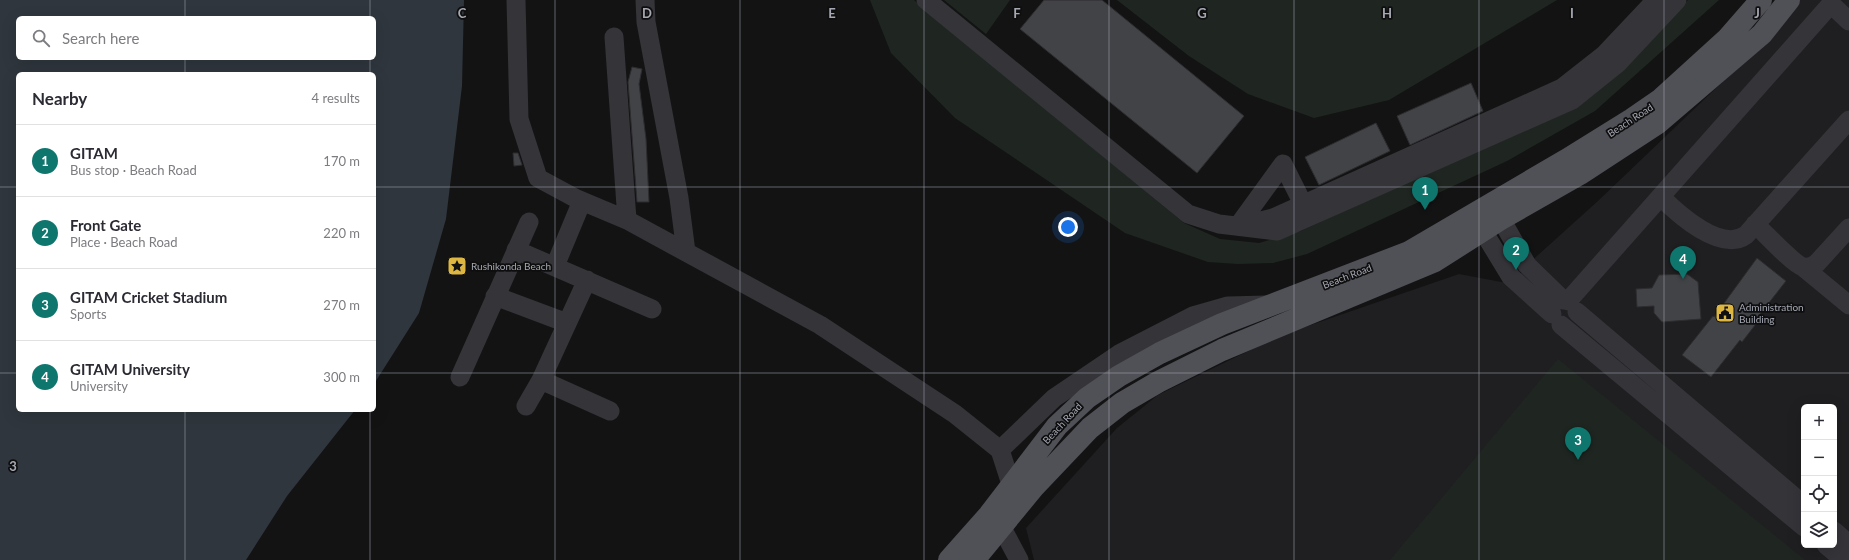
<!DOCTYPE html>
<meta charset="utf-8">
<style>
:root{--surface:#fff;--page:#f7f7f7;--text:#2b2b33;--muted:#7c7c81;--line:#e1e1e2;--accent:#0f766e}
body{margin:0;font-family:Lato,sans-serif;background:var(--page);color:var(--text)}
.controls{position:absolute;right:12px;bottom:12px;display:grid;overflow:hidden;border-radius:6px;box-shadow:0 4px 16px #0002}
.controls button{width:36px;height:36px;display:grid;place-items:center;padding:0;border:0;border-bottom:1px solid var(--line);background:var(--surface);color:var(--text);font:20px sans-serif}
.you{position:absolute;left:1068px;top:227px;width:14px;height:14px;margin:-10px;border:3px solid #fff;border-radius:50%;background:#1a73e8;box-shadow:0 0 0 6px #1a73e833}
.badge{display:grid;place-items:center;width:26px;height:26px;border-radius:50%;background:var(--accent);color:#fff;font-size:13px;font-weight:700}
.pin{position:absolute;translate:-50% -33px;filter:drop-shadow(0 1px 2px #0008)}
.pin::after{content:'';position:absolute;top:21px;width:14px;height:12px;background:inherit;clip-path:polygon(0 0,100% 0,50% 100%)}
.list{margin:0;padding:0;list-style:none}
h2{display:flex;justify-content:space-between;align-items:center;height:52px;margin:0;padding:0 16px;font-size:17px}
h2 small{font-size:13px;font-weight:400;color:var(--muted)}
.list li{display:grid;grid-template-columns:26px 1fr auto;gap:12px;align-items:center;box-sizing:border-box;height:72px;padding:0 16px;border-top:1px solid var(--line)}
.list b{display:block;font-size:15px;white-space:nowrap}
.list p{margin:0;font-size:13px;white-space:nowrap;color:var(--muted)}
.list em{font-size:13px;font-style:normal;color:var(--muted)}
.icon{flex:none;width:22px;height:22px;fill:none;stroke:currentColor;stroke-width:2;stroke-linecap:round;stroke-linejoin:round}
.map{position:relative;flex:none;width:1849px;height:560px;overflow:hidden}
.search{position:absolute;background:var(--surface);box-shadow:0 4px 16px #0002;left:16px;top:16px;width:360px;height:44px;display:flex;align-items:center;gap:10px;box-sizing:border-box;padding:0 14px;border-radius:6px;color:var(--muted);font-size:15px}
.panel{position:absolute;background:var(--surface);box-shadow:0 4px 16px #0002;left:16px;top:72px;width:360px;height:340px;border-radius:6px}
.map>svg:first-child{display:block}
.built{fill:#1f1f21;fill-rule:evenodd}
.green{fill:#1f2621}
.water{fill:#2f363d;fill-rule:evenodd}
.building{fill:#424347;stroke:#2d2d30}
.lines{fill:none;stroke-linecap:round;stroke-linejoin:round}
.minor{stroke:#343439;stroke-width:19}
.major{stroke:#505157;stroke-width:22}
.grid{fill:none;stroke:#a6a9b3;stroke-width:1;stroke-opacity:0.55}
.labels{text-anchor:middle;stroke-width:3.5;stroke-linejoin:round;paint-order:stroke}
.street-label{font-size:10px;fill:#a6a9b3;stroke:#0e0e0f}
.poi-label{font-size:10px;fill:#a6a9b3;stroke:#0e0e0f;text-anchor:start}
.grid-label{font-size:13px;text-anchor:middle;font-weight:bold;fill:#a6a9b3;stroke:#0e0e0f;stroke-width:3.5;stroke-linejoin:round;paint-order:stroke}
</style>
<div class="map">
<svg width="1849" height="560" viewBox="0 0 1849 560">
<rect width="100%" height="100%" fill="#131314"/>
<!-- built -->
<path class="built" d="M1800,0H1849V560H1034L1026,528L1117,428L1158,395L1279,336L1459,274L1512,284L1527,265L1599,200L1781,26ZM1804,407H1834V545H1804Z"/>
<!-- green -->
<path class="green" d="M870,0H914L1184,223L1220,239L1259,243L1301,231L1424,174L1615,76L1688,0H1719L1595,111L1507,161L1307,254L1273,263L1238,264L1208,262L1125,233L955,118L891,53Z
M944,0H1010L986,34Z
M1117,0H1557L1389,100L1314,118L1248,94L1189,56Z
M1558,359L1805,560H1390Z"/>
<!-- water -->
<path class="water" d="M0,0H464L462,86L446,219L419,313L374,384V74H18V410H355L287,496L246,560H0ZM18,18H374V58H18Z"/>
<!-- building -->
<path class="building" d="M1044,0H1102L1244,116L1197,173L1020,29Z
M632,67L642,69L639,84L646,139L649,202H637L628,82Z
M1471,83L1483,111L1410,145L1397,116Z
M1376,123L1390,151L1319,185L1305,157Z
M513,153H518L522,165L514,166Z
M1757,258L1786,281L1757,318L1759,320L1742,342L1740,340L1711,377L1682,355L1713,316L1714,317Z
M1687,274L1698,282L1701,319L1662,322L1654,313V306L1637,307L1636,289L1652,288L1659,275Z"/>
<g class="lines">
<!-- minor -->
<path class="minor" d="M516,0L519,119L538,178L577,199L627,220L820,325L955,414L1000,450
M645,0L646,22L679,198L686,252
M926,0L1188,214L1219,224L1277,231L1572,100L1618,63L1677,0
M614,37L627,220
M1661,197C1678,214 1721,253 1746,235L1849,120
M1501,219L1527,265L1563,300
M1249,224L1273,218L1562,88L1604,55L1656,0
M1755,224C1765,233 1792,263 1803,267C1808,268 1813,266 1817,263L1849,228
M1238,226L1283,164L1303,204
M1483,231L1511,277L1552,314
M516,250L652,309
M555,266L582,201
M1803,267L1849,305
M495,296L567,323
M1568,301L1831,4L1849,21
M1577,312L1804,505
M1561,325L1804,527
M460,377L529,222
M541,380L610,411
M526,406L541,380L587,280
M1011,484L1000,450L1054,398L1119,354L1193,316L1228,306L1266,305
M991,517L1002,528L1019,560
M1834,531L1849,544
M1826,545L1844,560"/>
<!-- major -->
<path class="major" d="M949,560L989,515L1057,426L1087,398L1119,376L1160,353L1222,324L1409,252L1566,160L1632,119L1661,99L1727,39L1761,0
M974,560L1033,488L1090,428L1122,403L1158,382L1222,350L1435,261L1501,219L1580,174L1658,123L1762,34L1789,0"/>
</g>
<!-- grid -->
<path class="grid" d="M185,0V18M370,0V18M555,0V560M740,0V560M924,0V560M1109,0V560M1294,0V560M1479,0V560M1664,0V560M185,58V74M370,58V74M0,187H18M374,187H1849M0,373H18M374,373H1849M185,410V560M370,410V560"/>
<!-- icons -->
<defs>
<g id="sight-square" transform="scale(1)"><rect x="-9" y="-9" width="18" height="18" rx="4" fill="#ddb742" stroke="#0e0e0f"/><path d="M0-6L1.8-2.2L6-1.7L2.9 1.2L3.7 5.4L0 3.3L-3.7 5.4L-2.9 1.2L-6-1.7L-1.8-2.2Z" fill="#111"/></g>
<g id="civic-square" transform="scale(1)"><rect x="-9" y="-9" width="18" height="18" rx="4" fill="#ddb742" stroke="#0e0e0f"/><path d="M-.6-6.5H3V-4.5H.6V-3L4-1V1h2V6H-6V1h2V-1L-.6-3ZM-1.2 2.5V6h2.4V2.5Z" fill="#111"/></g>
</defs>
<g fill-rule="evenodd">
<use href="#sight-square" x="457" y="266"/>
<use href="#civic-square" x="1725" y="313"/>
</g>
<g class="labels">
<!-- street labels -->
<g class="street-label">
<text transform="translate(1630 120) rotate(-33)" y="4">Beach Road</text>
<text transform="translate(1347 276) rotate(-21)" y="4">Beach Road</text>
<text transform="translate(1062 423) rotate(-47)" y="4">Beach Road</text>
</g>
<!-- poi labels -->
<g class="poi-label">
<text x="471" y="270">Rushikonda Beach</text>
<text x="1739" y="311">Administration<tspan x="1739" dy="12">Building</tspan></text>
</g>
</g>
<g class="grid-label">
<text x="462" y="18">C</text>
<text x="647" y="18">D</text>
<text x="832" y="18">E</text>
<text x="1017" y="18">F</text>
<text x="1202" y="18">G</text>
<text x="1387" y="18">H</text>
<text x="1572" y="18">I</text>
<text x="1757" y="18">J</text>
<text x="13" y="471">3</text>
</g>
</svg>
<div class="controls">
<button>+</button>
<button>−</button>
<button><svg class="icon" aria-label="locate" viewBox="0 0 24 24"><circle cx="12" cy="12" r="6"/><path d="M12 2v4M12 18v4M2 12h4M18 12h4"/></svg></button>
<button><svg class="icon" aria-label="layers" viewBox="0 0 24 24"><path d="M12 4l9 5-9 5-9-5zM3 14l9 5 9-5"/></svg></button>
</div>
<div class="you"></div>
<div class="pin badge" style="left:1425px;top:210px">1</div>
<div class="pin badge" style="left:1516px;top:270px">2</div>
<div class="pin badge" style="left:1578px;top:460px">3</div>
<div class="pin badge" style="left:1683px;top:279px">4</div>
<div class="search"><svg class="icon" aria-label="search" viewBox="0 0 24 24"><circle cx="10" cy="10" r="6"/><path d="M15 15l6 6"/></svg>Search here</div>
<section class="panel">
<h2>Nearby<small>4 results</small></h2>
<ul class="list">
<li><span class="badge">1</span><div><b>GITAM</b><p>Bus stop · Beach Road</p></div><em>170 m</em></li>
<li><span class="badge">2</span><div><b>Front Gate</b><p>Place · Beach Road</p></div><em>220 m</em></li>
<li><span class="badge">3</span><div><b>GITAM Cricket Stadium</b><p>Sports</p></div><em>270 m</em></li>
<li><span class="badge">4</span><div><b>GITAM University</b><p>University</p></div><em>300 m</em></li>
</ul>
</section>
</div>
